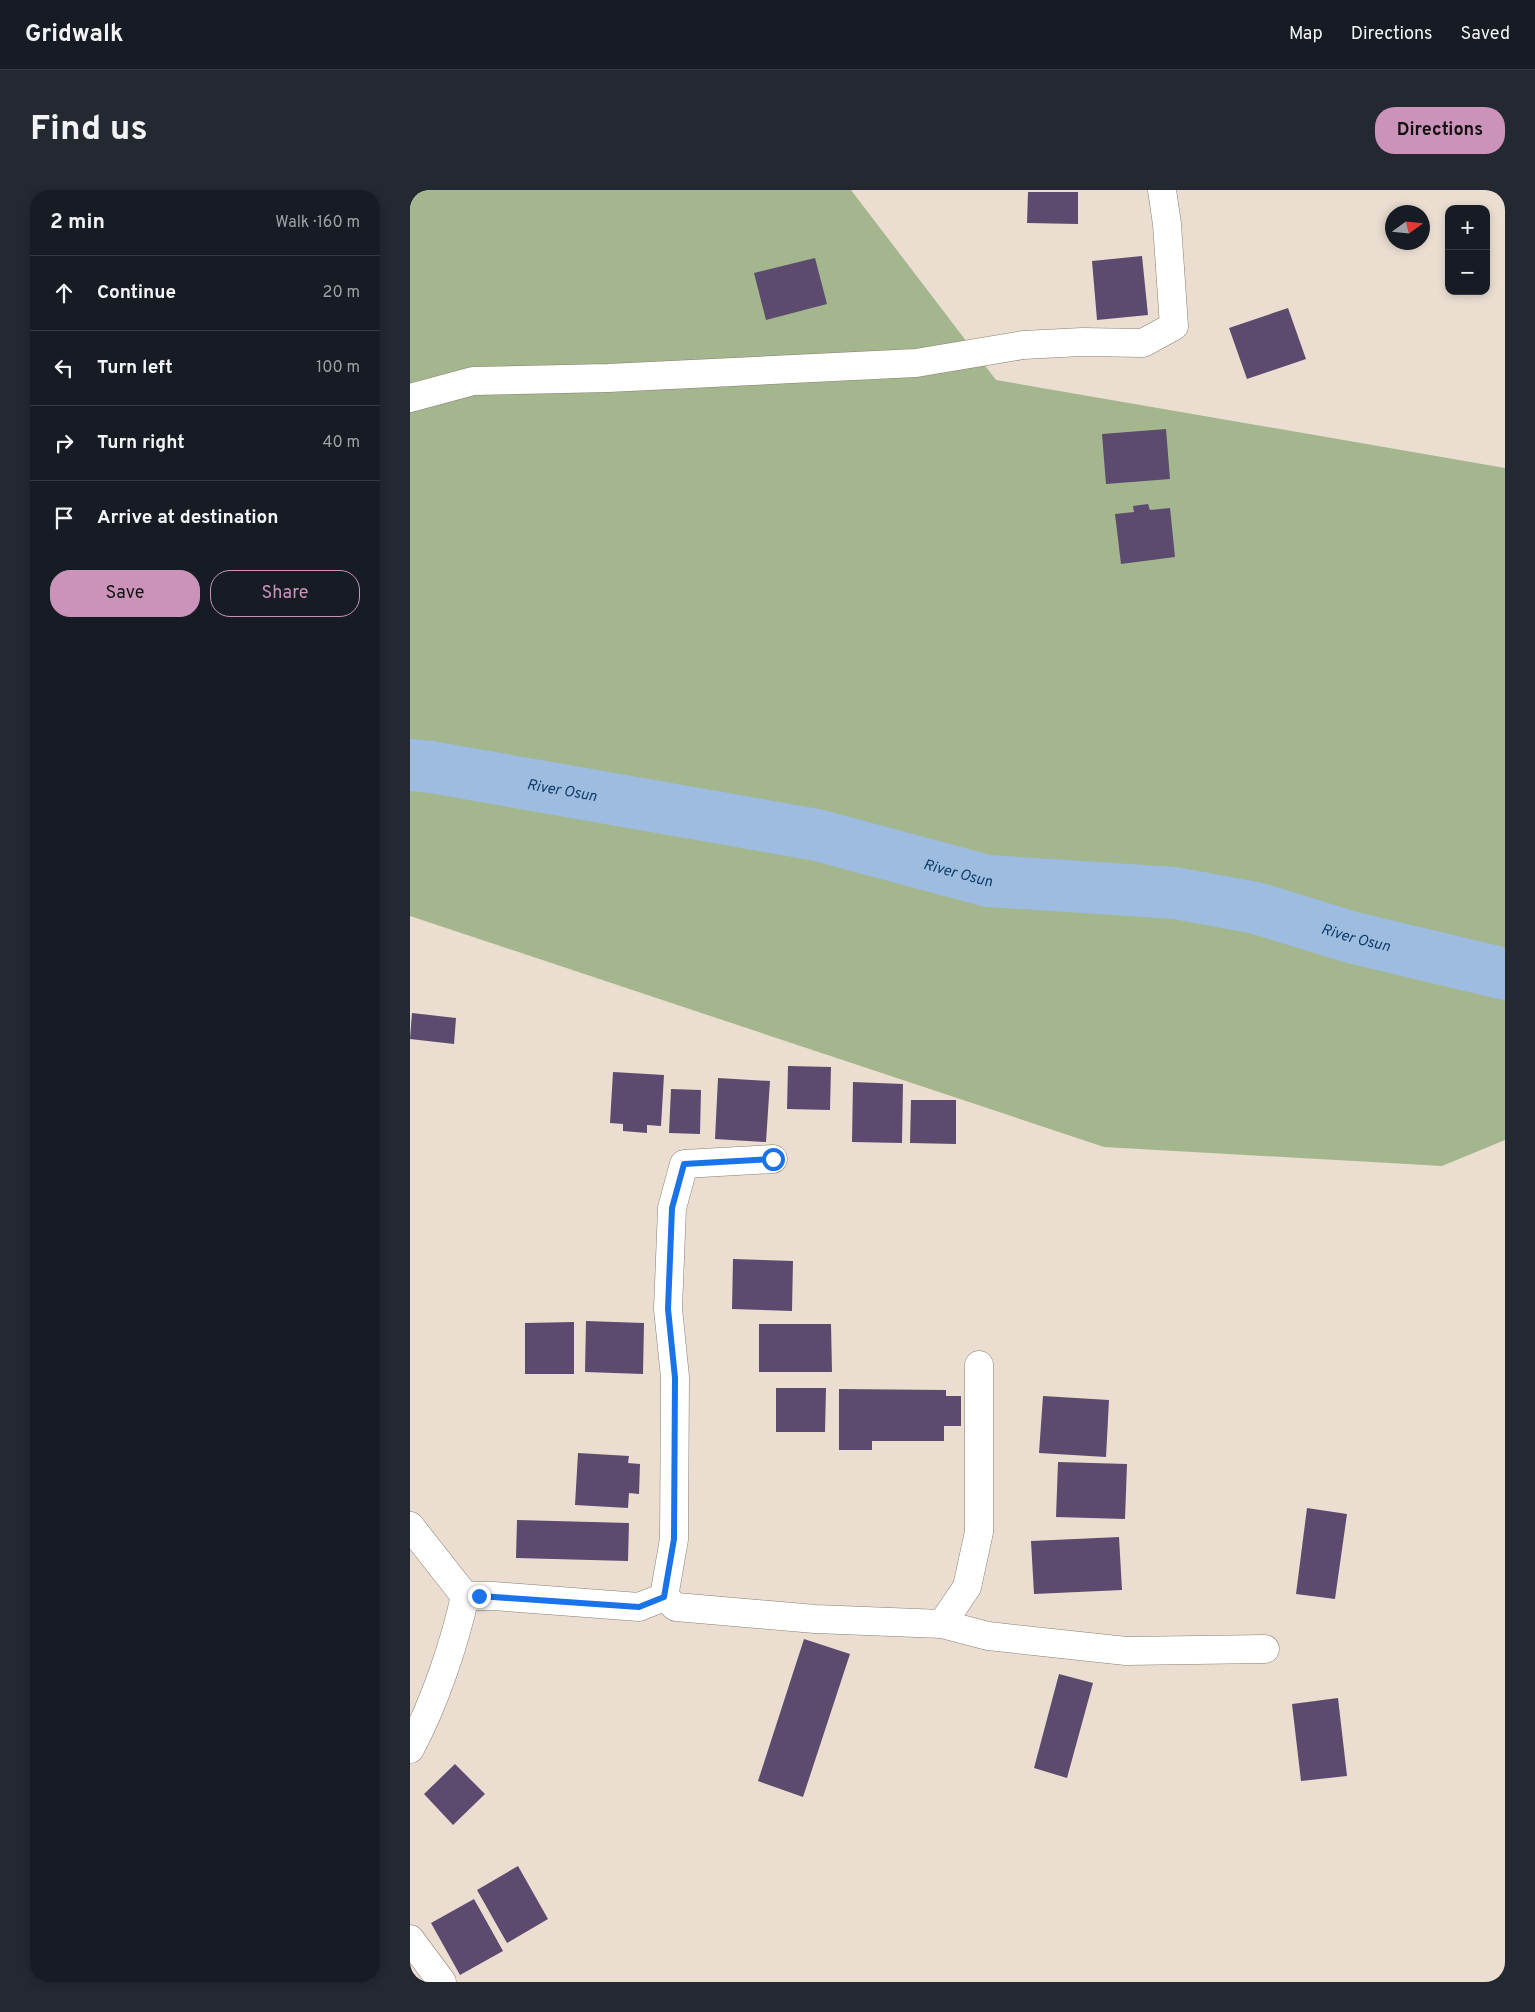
<!DOCTYPE html>
<meta charset="utf-8">
<style>
:root{--surface:#171b24;--page:#242831;--text:#f1f3f6;--muted:#9ea1a6;--line:#363941;--accent:#cc93ba}
body{margin:0;font-family:Overpass,sans-serif;background:var(--page);color:var(--text)}
.controls{position:absolute;right:15px;top:15px;display:grid;overflow:hidden;border-radius:10px;box-shadow:0 2px 8px #0003}
.controls button{width:45px;height:45px;display:grid;place-items:center;padding:0;border:0;border-bottom:1px solid var(--line);background:var(--surface);color:var(--text);font:25px sans-serif}
.compass{position:absolute;left:975px;top:15px;width:45px;height:45px;border-radius:50%;background:var(--surface);box-shadow:0 2px 8px #0003;rotate:75deg}
.stop{position:absolute;width:15px;height:15px;margin:-11px;border:4px solid #1a73e8;border-radius:50%;background:#fff}
.stop.end{background:#1a73e8;border-color:#fff;box-shadow:0 1px 5px #0008}
.list{margin:0;padding:0;list-style:none}
h2{display:flex;justify-content:space-between;align-items:center;height:65px;margin:0;padding:0 20px;font-size:21px}
h2 small{font-size:16px;font-weight:400;color:var(--muted)}
.list li{display:grid;grid-template-columns:32px 1fr auto;gap:15px;align-items:center;box-sizing:border-box;height:75px;padding:0 20px;border-top:1px solid var(--line)}
.list b{display:block;font-size:19px;white-space:nowrap}
.list em{font-size:16px;font-style:normal;color:var(--muted)}
.actions{display:flex;gap:10px;padding:15px 20px}
.actions a{flex:1;padding:11px 0;border:1px solid var(--accent);border-radius:20px;text-align:center;font-size:18px;color:var(--accent)}
.actions .main{background:var(--accent);color:#111}
.icon{flex:none;width:28px;height:28px;fill:none;stroke:currentColor;stroke-width:2;stroke-linecap:round;stroke-linejoin:round}
.map{position:relative;flex:none;width:1095px;height:1792px;overflow:hidden;border-radius:20px}
header{display:flex;align-items:center;gap:30px;box-sizing:border-box;height:70px;padding:0 25px;background:var(--surface);border-bottom:1px solid var(--line)}
header strong{font-size:24px}
nav{display:flex;gap:28px;margin-inline-start:auto;font-size:18px}
.intro{display:flex;align-items:center;justify-content:space-between;box-sizing:border-box;height:120px;padding:0 30px}
h1{margin:0;font-size:35px}
.button{padding:12px 22px;border-radius:20px;background:var(--accent);color:#111;font-size:18px;font-weight:700}
main{display:flex;gap:30px;padding:0 30px}
aside{flex:1;background:var(--surface);border-radius:20px;box-shadow:0 2px 8px #0003}
.map>svg:first-child{display:block}
.forest{fill:#a3b68d}
.lines{fill:none;stroke-linecap:round;stroke-linejoin:round}
.river{stroke:#9dbce0;stroke-width:52}
.building{fill:#5c4b6f}
.street-casing{stroke:#897e72;stroke-width:29}
.street{stroke:#fff;stroke-width:28}
.route{stroke:#1a73e8;stroke-width:6}
.labels{text-anchor:middle;stroke-width:5;stroke-linejoin:round;paint-order:stroke}
.water-label{font-size:15px;font-style:italic;fill:#113c69;stroke:#f8ebde}
</style>
<header>
<strong>Gridwalk</strong>
<nav><a>Map</a><a>Directions</a><a>Saved</a></nav>
</header>
<div class="intro"><h1>Find us</h1><a class="button">Directions</a></div>
<main>
<aside>
<h2>2 min<small>Walk · 160 m</small></h2>
<ul class="list">
<li><svg class="icon" aria-label="ahead" viewBox="0 0 24 24"><path d="M12 20V5M6 11l6-6 6 6"/></svg><div><b>Continue</b></div><em>20 m</em></li>
<li><svg class="icon" aria-label="left" viewBox="0 0 24 24"><path d="M17 20v-9H6M10 6l-5 5 5 5"/></svg><div><b>Turn left</b></div><em>100 m</em></li>
<li><svg class="icon" aria-label="right" viewBox="0 0 24 24"><path d="M7 20v-9h11M14 6l5 5-5 5"/></svg><div><b>Turn right</b></div><em>40 m</em></li>
<li><svg class="icon" aria-label="arrive" viewBox="0 0 24 24"><path d="M6 21V4h12l-3 4 3 4H6"/></svg><div><b>Arrive at destination</b></div></li>
</ul>
<div class="actions"><a class="main">Save</a><a>Share</a></div>
</aside>
<div class="map">
<svg width="1095" height="1792" viewBox="0 0 1095 1792">
<rect width="100%" height="100%" fill="#ebded1"/>
<!-- forest -->
<path class="forest" d="M0,0H441L586,190L1095,278V950L1032,976L694,957L0,726Z"/>
<g class="lines">
<!-- river -->
<path class="river" id="s1" d="M0,575L21,577L407,645L578,691L765,703L846,718L944,748L1095,784"/>
</g>
<!-- building -->
<path class="building" d="M618,2H668V34L617,33Z
M732,66L738,125L687,130L682,71Z
M405,68L417,114L356,130L344,83Z
M878,118L896,169L837,189L819,138Z
M756,239L760,289L696,294L692,244Z
M738,314L740,320L760,318L765,367L711,374L705,324L724,322L723,316Z
M2,823L46,828L44,854L0,849Z
M378,876L421,877L420,920L377,919Z
M203,882L254,885L251,936L237,935V943L213,941V934L200,933Z
M308,888L360,891L356,952L305,949Z
M443,892L493,894L492,953L442,952Z
M261,899L291,900L290,944L259,943Z
M501,910H546V954L500,953Z
M323,1069L383,1071L382,1121L322,1119Z
M176,1131L234,1133L233,1184L175,1182Z
M164,1132V1184H115V1133Z
M349,1134H421L422,1182H349Z
M366,1198H416L415,1242H366Z
M429,1199L536,1200V1206H551V1236H534V1251H462V1260H429Z
M633,1206L699,1210L696,1267L629,1263Z
M168,1263L219,1266L218,1273L230,1274L229,1304L219,1303L218,1318L165,1315Z
M648,1272L717,1274L715,1329L646,1327Z
M897,1318L937,1324L925,1409L886,1404Z
M107,1330L219,1333L218,1371L106,1368Z
M709,1347L712,1400L624,1404L621,1351Z
M394,1449L440,1464L393,1607L348,1591Z
M649,1484L683,1493L657,1588L624,1578Z
M928,1508L937,1586L891,1591L882,1514Z
M45,1574L75,1604L43,1635L14,1604Z
M108,1676L138,1729L97,1753L67,1700Z
M64,1709L93,1761L50,1785L21,1733Z"/>
<g class="lines">
<!-- street casing -->
<g class="street-casing">
<path id="street" d="M0,208L63,191L198,188L506,173L613,155L672,152L733,153L764,136L757,34L752,0
M0,1336L55,1406
M254,1407L264,1349L265,1187L258,1119L262,1018L274,974L363,969
M532,1434L557,1397L569,1342V1175
M0,1559C24,1514 44,1456 55,1406H83L229,1417L254,1407L266,1417L405,1429L532,1434L578,1446L716,1461L855,1459
M0,1749L32,1792"/>
</g>
<!-- street -->
<use href="#street" class="street"/>
</g>
<g class="lines">
<!-- route -->
<path class="route" d="M69,1406L229,1417L254,1407L264,1349L265,1188L258,1119L262,1018L274,974L363,969"/>
</g>
<g class="labels">
<!-- water labels -->
<g class="water-label">
<text dy="5" stroke="none"><textPath href="#s1" startOffset="154">River Osun</textPath></text>
<text dy="5" stroke="none"><textPath href="#s1" startOffset="559">River Osun</textPath></text>
<text dy="5" stroke="none"><textPath href="#s1" startOffset="964">River Osun</textPath></text>
</g>
</g>
</svg>
<div class="controls">
<button>+</button>
<button>−</button>
</div>
<svg class="compass" viewBox="-18 -18 36 36"><path d="M0-13l5 13h-10z" fill="#e53935"/><path d="M0 13l5-13h-10z" fill="#9ea1a6"/></svg>
<div class="stop" style="left:363px;top:969px"></div>
<div class="stop end" style="left:69px;top:1406px"></div>
</div>
</main>
